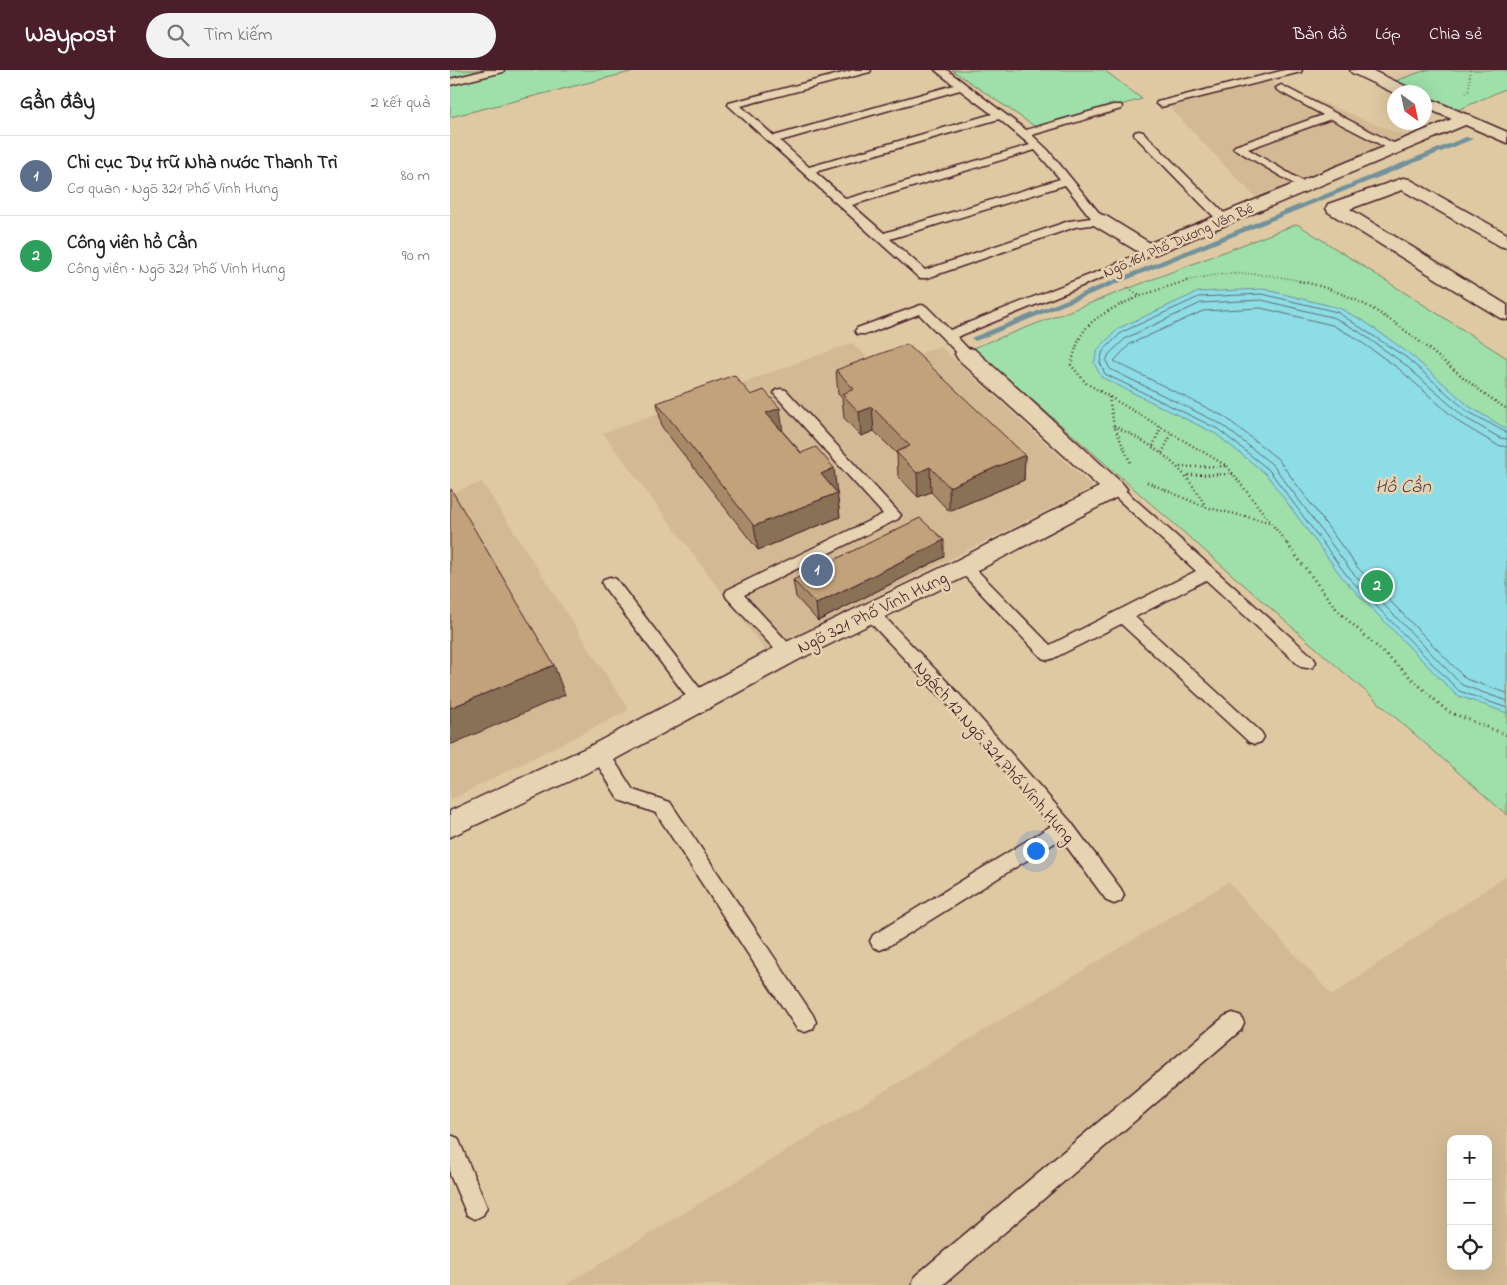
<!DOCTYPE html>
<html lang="vi">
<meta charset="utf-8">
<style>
:root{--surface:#fff;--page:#f2f2f2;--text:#222;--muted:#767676;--line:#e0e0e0;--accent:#4a1f2b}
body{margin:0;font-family:"Indie Flower",sans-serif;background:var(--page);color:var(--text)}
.controls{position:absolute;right:15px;bottom:15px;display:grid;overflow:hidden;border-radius:10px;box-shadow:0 5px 20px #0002}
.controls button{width:45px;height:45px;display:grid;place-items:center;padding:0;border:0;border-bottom:1px solid var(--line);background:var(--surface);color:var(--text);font:25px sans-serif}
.compass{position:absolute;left:937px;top:15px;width:45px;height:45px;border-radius:50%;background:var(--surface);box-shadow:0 5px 20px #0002;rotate:147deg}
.you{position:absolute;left:585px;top:780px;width:18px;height:18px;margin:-12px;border:4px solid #fff;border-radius:50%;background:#1a73e8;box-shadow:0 0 0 8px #1a73e833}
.badge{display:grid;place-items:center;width:32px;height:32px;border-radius:50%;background:var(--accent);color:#fff;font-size:16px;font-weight:700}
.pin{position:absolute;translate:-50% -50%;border:2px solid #fff;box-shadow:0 1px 5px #0006}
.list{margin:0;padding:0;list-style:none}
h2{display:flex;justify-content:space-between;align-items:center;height:65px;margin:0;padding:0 20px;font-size:21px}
h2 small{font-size:16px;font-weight:400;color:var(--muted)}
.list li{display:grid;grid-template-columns:32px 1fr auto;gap:15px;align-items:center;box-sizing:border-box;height:80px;padding:0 20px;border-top:1px solid var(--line)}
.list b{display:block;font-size:19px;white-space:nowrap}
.list p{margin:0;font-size:16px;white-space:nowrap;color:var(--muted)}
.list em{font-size:16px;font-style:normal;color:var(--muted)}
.icon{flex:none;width:28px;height:28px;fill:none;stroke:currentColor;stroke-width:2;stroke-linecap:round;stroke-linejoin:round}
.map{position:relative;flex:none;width:1057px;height:1215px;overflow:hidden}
header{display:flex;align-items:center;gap:30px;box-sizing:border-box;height:70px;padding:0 25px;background:var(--accent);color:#fff}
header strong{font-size:24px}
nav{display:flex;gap:28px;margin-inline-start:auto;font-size:18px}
.search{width:350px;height:45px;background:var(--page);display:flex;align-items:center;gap:12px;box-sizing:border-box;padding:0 18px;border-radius:28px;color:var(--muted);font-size:19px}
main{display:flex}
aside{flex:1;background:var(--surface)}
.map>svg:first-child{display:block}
.built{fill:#d3ba95;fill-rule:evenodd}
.green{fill:#9fe0aa;stroke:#74806a}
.water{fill:#8cdde5;stroke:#72919b}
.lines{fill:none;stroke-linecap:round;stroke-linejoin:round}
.shore{stroke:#646b75;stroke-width:1}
.stream{fill:#72919b;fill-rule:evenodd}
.service-casing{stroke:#4a1f2b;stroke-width:3}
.minor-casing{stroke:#4a1f2b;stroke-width:3}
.tertiary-casing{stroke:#4a1f2b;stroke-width:3}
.path-far2{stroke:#4a1f2b;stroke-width:2;stroke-dasharray:0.5 2.5;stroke-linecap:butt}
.path-far1{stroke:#4a1f2b;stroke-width:2.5;stroke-dasharray:1 3;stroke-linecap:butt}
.path{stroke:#4a1f2b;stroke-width:3;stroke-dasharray:1 4;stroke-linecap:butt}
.service{fill:#e6d3b1;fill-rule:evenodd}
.minor{fill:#e6d3b1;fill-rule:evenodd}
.tertiary{fill:#e6d3b1;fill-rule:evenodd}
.wall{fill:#a78b69;stroke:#4a1f2b}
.shaded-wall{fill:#887155;stroke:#4a1f2b}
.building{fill:#c2a27a;stroke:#4a1f2b}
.labels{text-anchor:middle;stroke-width:5;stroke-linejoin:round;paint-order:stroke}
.far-street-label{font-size:15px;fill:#4a1f2b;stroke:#e6d3b1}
.street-label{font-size:18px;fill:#4a1f2b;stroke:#e6d3b1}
.water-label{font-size:19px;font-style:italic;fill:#543c47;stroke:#e6d3b1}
</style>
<header>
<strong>Waypost</strong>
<div class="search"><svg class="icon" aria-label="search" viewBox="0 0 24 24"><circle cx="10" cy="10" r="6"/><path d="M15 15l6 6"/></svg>Tìm kiếm</div>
<nav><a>Bản đồ</a><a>Lớp</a><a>Chia sẻ</a></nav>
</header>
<main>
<aside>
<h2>Gần đây<small>2 kết quả</small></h2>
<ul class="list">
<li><span class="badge" style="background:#5c6f8a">1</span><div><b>Chi cục Dự trữ Nhà nước Thanh Trì</b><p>Cơ quan · Ngõ 321 Phố Vĩnh Hưng</p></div><em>80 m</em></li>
<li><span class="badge" style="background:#2e9e5b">2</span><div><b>Công viên hồ Cần</b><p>Công viên · Ngõ 321 Phố Vĩnh Hưng</p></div><em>90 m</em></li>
</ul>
</aside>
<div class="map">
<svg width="1057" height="1215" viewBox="0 0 1057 1215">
<rect width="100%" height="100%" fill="#dfc9a3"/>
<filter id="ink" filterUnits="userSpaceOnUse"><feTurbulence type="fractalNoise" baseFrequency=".02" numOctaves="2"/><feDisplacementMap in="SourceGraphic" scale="10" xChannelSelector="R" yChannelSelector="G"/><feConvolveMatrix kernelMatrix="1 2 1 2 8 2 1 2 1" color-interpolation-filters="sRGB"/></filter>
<g filter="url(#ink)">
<!-- built -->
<path class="built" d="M820,11L957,67L805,127L719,37Z
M402,273L429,298L490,276L643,417L316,582L153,363Z
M32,412L179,640L0,730V424Z
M1057,805V1215H115L778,812L882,925ZM1001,1069H1038V1196H1001Z"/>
<!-- green -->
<path class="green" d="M0,0H189L0,47Z
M502,0H654L692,29L587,58Z
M976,0H1057V18L1008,40L975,25L974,22H969L945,11Z
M847,154L1057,288V745L523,278Z"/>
<!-- water -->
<path class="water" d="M813,219L889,238L914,251L960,284L1020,337L1057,359V643L1006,625L894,510L816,404L766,364L651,307L644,293L648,279L669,258L748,222Z"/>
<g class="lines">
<!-- shore -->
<path class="shore" d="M1057,363L1017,341L957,288L887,242L812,224L749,227L672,262L653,281L650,292L655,304L768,359L819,400L898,507L1009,621L1057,638
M1057,369L1050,368L1014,347L953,293L908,261L885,248L812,230L751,233L676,268L659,284L656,291L660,299L771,354L823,395L902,502L1012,615L1057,631
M1057,377L1047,375L1010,353L948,298L904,267L882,255L811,238L753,241L680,274L664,291L775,347L828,389L908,498L1016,609L1057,623"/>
<!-- stream -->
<path class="stream" d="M1016,67L1023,69L528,270L525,271L521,268Z"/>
<!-- service casing -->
<g class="service-casing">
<path id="service" d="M36,0H54L53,2L0,15V9Z
M404,0H421L420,2L291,36L324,66L504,15L485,0H497L576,60L663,35H671L672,37L671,39L582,65L598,80L655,150L649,154L625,157L477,208H469L278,35L279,33ZM510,20L542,44L359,97L330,71ZM549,49L580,75L396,129L365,102ZM585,80L610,109L434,163L402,135ZM615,115L641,148L619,151L475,200L440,169Z
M835,0H852L851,2L711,37L706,34L707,32Z
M831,15L949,76L951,78L949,80H941L881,49L798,79L859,115L857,117H849L783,78L785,76L873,45L827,20L826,18Z
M689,61L693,62L777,146L779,149L777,152H769L685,66L684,64L685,62Z
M699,176L705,180L693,191L507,267L523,284L521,287H511L469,244L417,264H407L405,261L407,258L471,235L476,236L500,260L652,200L685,185Z
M331,319L336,320L451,445L448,449L294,525L344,579L347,583L344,587L338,589L332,587L277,528L275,524L277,520L433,444L326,326L324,323L326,320Z
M665,414L670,416L863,587L866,592L863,597L857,598L851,597L756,510L685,547L811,662L814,667L811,672L805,674L799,672L671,554L604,588L598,590L592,588L506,497L508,493L514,491L520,493L600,575L746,501L660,422L657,419L660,416Z
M160,507L166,509L255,625L258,630L255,635L249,637L243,635L154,517L152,513L154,509Z
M421,537L427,539L509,624L621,752L671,819L674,825L671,831L664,834L657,831L611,769L437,877L430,880L423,877L420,871L423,865L601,756L497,634L415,547L413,543L415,539Z
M150,677L157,679L183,720L220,732L363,945L366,952L363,959L355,962L347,959L206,743L169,730L141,684L143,679Z
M783,943L791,946L794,953L791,960L493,1215H462L465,1206L775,946Z
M0,1065L8,1068L37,1137L33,1145L25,1149L17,1145L0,1105Z"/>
</g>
<!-- minor casing -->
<g class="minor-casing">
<path id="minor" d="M1014,44L1020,45L1022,49L1020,53L706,184L699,186L692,184L642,154L640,150L642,146L649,144L656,146L700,173Z
M953,108L959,109L1057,164V178L1050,176L952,120L900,139L1057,235V250L1050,248L878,142L876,138L878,134Z
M516,278L524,279L673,414L677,419L673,424L523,503L348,590L160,692L0,767V741L140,676L328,576L505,491L649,417L508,289L505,284L508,279Z"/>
</g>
<!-- tertiary casing -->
<g class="tertiary-casing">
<path id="tertiary" d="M900,0H921L962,19L964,22L944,23L902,3Z
M974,26L1057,62V73L974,37Z"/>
</g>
<!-- path-far2 -->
<path class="path-far2" d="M1016,23L1019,21L1020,0
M733,212C771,200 816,202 854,212"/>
<!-- path-far1 -->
<path class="path-far1" d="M737,211C711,218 656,236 638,256C628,267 625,281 621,295L636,313L777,396L838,475
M849,211C874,216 898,225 921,238C970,266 1009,309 1057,339
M678,218L691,227
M659,327L664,356L681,394
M664,356C703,374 735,396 755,436
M703,376L711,357
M712,383L722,363
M730,397L777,396
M738,405L784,404
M697,412L755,437L819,452"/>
<!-- path -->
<path class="path" d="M837,474L887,540L997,641L1057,665"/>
<!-- service -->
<use href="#service" class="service"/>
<!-- minor -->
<use href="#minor" class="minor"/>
<!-- tertiary -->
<use href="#tertiary" class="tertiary"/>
</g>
<!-- wall -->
<path class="wall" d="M386,300L575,385L574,410L499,441L481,422L468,427L448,406L447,384L424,361L411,366L394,348L392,328L388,324Z
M207,333L333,362L387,422L390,447L308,480L212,357Z
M494,487L368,551L346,527L343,510Z"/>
<!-- shaded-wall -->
<path class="shaded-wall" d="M422,337L424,361L411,366L409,342Z
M330,338L333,362L316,343Z
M575,385L574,410L499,441V417Z
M480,397L481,422L468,427L467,403Z
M384,398L387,423L371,404Z
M387,423L390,447L308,480L304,456Z
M494,470V487L368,551L366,534Z
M104,595L115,625L0,675V638Z"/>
<!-- building -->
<path class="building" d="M457,274L575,385L499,417L480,397L467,403L446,382L460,376L422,337L409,342L392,324L404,319L386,300Z
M284,305L301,325L314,320L330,338L316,343L351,383L366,377L384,398L371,404L387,423L304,456L207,333Z
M1,419L104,595L0,638V420Z
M470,448L494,470L366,534L343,510Z"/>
</g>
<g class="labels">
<!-- far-street labels -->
<g class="far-street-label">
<text transform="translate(728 170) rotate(-24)" y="5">Ngõ 161 Phố Dương Văn Bé</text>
</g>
<!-- street labels -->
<g class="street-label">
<text transform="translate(422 542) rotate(-26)" y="6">Ngõ 321 Phố Vĩnh Hưng</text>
<text transform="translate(545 682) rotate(49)" y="6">Ngách 12 Ngõ 321 Phố Vĩnh Hưng</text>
</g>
<!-- water labels -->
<g class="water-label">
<text x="953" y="422">Hồ Cần</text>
</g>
</g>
</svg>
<div class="controls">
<button>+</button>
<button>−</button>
<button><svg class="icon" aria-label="locate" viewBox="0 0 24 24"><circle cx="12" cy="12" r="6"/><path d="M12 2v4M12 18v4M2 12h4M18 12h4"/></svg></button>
</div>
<svg class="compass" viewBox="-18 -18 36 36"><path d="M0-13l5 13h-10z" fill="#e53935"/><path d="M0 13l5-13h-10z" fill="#767676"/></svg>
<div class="you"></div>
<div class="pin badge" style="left:367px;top:500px;background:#5c6f8a">1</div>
<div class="pin badge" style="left:927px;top:516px;background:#2e9e5b">2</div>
</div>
</main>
